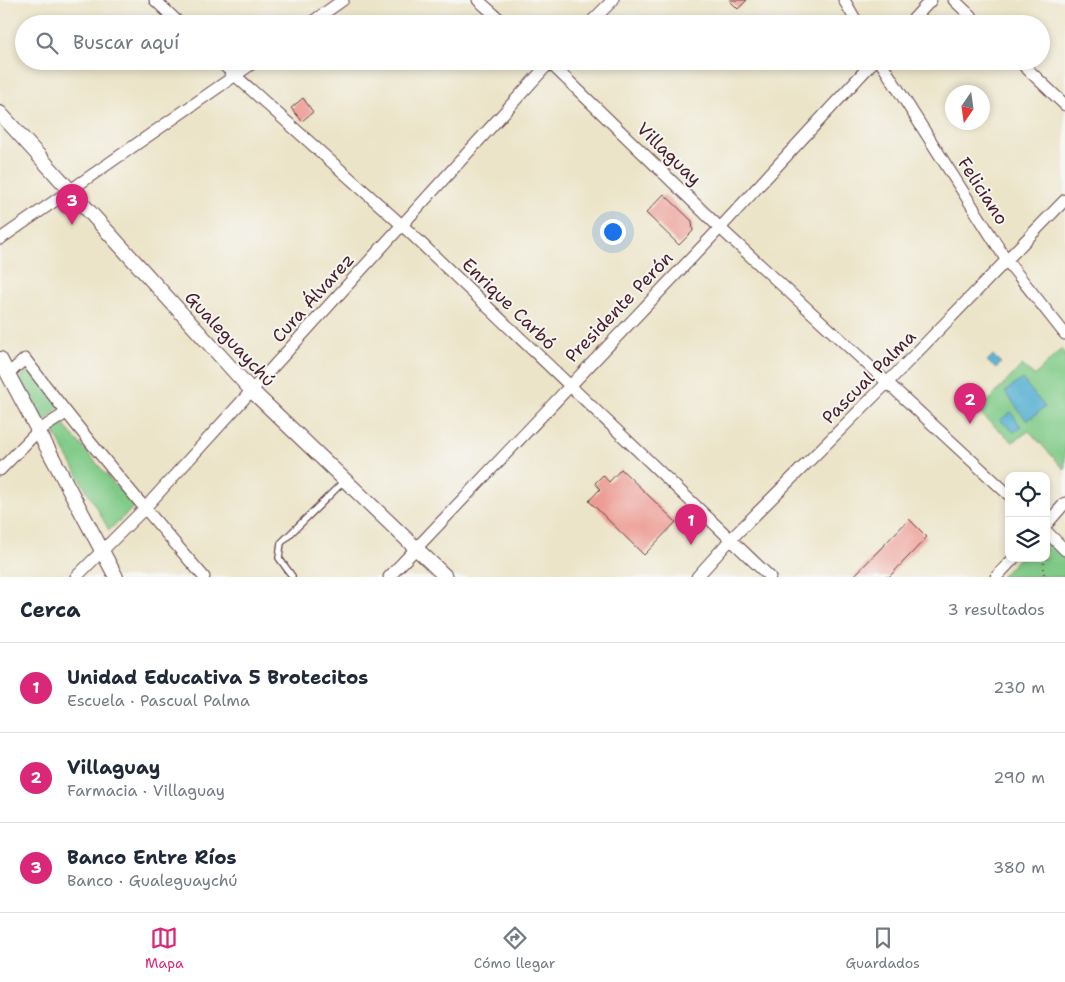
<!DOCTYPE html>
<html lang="es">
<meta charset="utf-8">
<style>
:root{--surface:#fff;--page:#f2f2f3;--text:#1f2937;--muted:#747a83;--line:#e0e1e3;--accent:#db2777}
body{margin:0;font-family:"Shantell Sans",sans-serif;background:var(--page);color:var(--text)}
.controls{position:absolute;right:15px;bottom:15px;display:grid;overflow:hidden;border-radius:10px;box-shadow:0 2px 8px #0003}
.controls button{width:45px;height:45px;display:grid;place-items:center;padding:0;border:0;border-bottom:1px solid var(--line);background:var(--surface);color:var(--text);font:25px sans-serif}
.compass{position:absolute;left:945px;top:85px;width:45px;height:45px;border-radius:50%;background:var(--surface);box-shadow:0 2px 8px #0003;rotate:193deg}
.you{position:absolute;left:612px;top:231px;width:18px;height:18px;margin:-12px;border:4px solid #fff;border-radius:50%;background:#1a73e8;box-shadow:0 0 0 8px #1a73e833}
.badge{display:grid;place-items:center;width:32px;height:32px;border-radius:50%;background:var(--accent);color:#fff;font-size:16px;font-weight:700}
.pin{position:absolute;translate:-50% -41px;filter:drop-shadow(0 1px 2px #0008)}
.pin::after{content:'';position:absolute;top:26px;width:18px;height:15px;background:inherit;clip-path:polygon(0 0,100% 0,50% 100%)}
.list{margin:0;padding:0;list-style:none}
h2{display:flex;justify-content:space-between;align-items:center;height:65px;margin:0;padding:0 20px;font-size:21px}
h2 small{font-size:16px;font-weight:400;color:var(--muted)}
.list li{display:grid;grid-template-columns:32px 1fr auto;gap:15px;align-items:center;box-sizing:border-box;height:90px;padding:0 20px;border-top:1px solid var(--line)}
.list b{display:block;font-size:19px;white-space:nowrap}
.list p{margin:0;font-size:16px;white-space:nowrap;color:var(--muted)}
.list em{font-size:16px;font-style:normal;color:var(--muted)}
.icon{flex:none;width:28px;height:28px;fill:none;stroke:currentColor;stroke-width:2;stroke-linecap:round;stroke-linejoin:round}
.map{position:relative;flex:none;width:1065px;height:577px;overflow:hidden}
.search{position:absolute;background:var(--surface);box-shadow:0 2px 8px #0003;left:15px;right:15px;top:15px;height:55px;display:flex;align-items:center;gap:12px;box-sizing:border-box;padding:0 18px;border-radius:28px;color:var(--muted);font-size:19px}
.sheet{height:335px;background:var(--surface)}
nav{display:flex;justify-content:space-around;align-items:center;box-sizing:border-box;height:70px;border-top:1px solid var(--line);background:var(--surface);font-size:14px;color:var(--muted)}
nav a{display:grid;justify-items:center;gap:2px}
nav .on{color:var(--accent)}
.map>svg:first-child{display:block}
.green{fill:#7fca87;stroke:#647459}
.water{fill:#52afd0;stroke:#4e677e}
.building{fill:#ec958d}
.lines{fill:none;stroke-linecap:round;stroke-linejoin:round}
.service-casing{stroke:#623d43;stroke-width:8}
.minor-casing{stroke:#623d43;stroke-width:13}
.tertiary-casing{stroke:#623d43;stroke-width:16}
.path{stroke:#623d43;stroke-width:2;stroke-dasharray:1 4;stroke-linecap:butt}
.service{stroke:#fff;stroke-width:5.5}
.minor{stroke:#fff;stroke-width:11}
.tertiary{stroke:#fff;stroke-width:14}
.labels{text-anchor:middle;stroke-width:4;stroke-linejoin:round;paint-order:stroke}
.street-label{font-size:18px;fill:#4a1f2b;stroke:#f6f6f2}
</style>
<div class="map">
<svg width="1065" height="577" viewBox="0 0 1065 577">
<rect width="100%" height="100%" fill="#f6f6f2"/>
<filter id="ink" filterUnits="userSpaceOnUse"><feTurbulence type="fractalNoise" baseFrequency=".02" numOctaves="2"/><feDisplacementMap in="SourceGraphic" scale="10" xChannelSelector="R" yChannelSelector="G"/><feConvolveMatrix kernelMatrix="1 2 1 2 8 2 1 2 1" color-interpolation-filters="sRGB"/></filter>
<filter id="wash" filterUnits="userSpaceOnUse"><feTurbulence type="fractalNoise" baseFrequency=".0096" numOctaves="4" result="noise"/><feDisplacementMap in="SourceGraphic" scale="20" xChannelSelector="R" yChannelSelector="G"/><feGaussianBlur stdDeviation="1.12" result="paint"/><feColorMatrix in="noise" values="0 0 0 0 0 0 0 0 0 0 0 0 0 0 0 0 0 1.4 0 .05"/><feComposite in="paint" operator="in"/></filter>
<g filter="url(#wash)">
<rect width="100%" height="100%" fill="#ece4c8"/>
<!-- green -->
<path class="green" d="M1061,349L1065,354V470L1029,431L1013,442L978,412L1022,365L1034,376Z
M31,369L60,406L45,422L20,377Z
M62,423L134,507L109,530L52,429Z
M1046,535L1065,555V577H1001L1019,558H1046Z"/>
<!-- water -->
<path class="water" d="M993,355L1001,363L996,369L987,361Z
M1022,379L1045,407L1027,421L1005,392Z
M1011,412L1021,427L1014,432L1000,420Z"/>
<g id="blocks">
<!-- building -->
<path class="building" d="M729,0H747L738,9Z
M303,98L313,112L302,121L291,108Z
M664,194L692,221L693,231L679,245L646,213Z
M621,469L676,522L644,555L589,501L600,489L595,483L603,475L609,482Z
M909,519L927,537L889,577H853Z"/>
</g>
</g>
<g filter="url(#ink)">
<use href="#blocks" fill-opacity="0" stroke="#623d43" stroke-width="1"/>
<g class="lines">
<!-- service casing -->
<g class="service-casing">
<path id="service" d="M292,576L279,558L281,543L345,480"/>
</g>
<!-- minor casing -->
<g class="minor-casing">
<path id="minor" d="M155,0L180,24
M478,0L505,24
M844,0L858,24
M954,0L979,24
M309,24L343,0
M589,24L613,0
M909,24L931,0
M219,61L403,226L770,577
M548,61L720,228L1009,495
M880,61L1007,261L1065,334
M1019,61L1065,105
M0,239L256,61
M8,374L25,359C82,434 142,506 204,577
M0,470L38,431L66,413
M1046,525L1065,503
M1046,531L1065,550
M76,577L144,509L551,61
M389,577L720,228L874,61
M697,577L731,539L888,382L1065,200
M996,577L1014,558"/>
</g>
<!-- tertiary casing -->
<g class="tertiary-casing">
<path id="tertiary" d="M0,113L252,391L446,577
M0,359L116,577"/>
</g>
<!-- path -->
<path class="path" d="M1044,558V577"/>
<!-- service -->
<use href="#service" class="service"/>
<!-- minor -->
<use href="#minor" class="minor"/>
<!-- tertiary -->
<use href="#tertiary" class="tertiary"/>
</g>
</g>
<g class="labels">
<!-- street labels -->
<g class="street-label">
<text transform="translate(669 154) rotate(44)" y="6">Villaguay</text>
<text transform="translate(983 191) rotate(57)" y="6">Feliciano</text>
<text transform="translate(313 298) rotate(-48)" y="6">Cura Álvarez</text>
<text transform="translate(509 304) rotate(44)" y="6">Enrique Carbó</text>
<text transform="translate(619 307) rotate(-46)" y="6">Presidente Perón</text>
<text transform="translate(230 339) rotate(47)" y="6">Gualeguaychú</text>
<text transform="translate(869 377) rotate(-45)" y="6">Pascual Palma</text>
</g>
</g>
</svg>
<div class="controls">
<button><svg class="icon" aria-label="locate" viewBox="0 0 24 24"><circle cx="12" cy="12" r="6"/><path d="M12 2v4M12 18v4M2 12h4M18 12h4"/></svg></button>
<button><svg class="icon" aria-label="layers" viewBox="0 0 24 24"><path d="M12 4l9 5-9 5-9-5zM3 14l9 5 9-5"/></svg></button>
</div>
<svg class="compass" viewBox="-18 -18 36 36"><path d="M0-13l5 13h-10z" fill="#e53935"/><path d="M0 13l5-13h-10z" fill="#747a83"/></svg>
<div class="you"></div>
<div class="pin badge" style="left:691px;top:545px">1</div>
<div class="pin badge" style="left:970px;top:424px">2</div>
<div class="pin badge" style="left:72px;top:225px">3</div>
<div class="search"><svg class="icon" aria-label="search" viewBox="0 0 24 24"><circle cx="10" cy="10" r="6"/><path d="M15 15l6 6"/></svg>Buscar aquí</div>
</div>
<section class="sheet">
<h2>Cerca<small>3 resultados</small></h2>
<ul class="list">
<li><span class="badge">1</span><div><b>Unidad Educativa 5 Brotecitos</b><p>Escuela · Pascual Palma</p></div><em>230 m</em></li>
<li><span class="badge">2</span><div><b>Villaguay</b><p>Farmacia · Villaguay</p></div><em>290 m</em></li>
<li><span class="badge">3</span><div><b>Banco Entre Ríos</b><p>Banco · Gualeguaychú</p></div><em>380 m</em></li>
</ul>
</section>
<nav>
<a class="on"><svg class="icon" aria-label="map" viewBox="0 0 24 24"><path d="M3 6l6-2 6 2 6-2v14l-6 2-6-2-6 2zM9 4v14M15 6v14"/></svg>Mapa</a>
<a><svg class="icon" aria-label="directions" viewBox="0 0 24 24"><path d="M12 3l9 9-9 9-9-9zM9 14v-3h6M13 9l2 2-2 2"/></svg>Cómo llegar</a>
<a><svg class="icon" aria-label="saved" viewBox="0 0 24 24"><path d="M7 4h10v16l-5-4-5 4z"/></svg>Guardados</a>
</nav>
